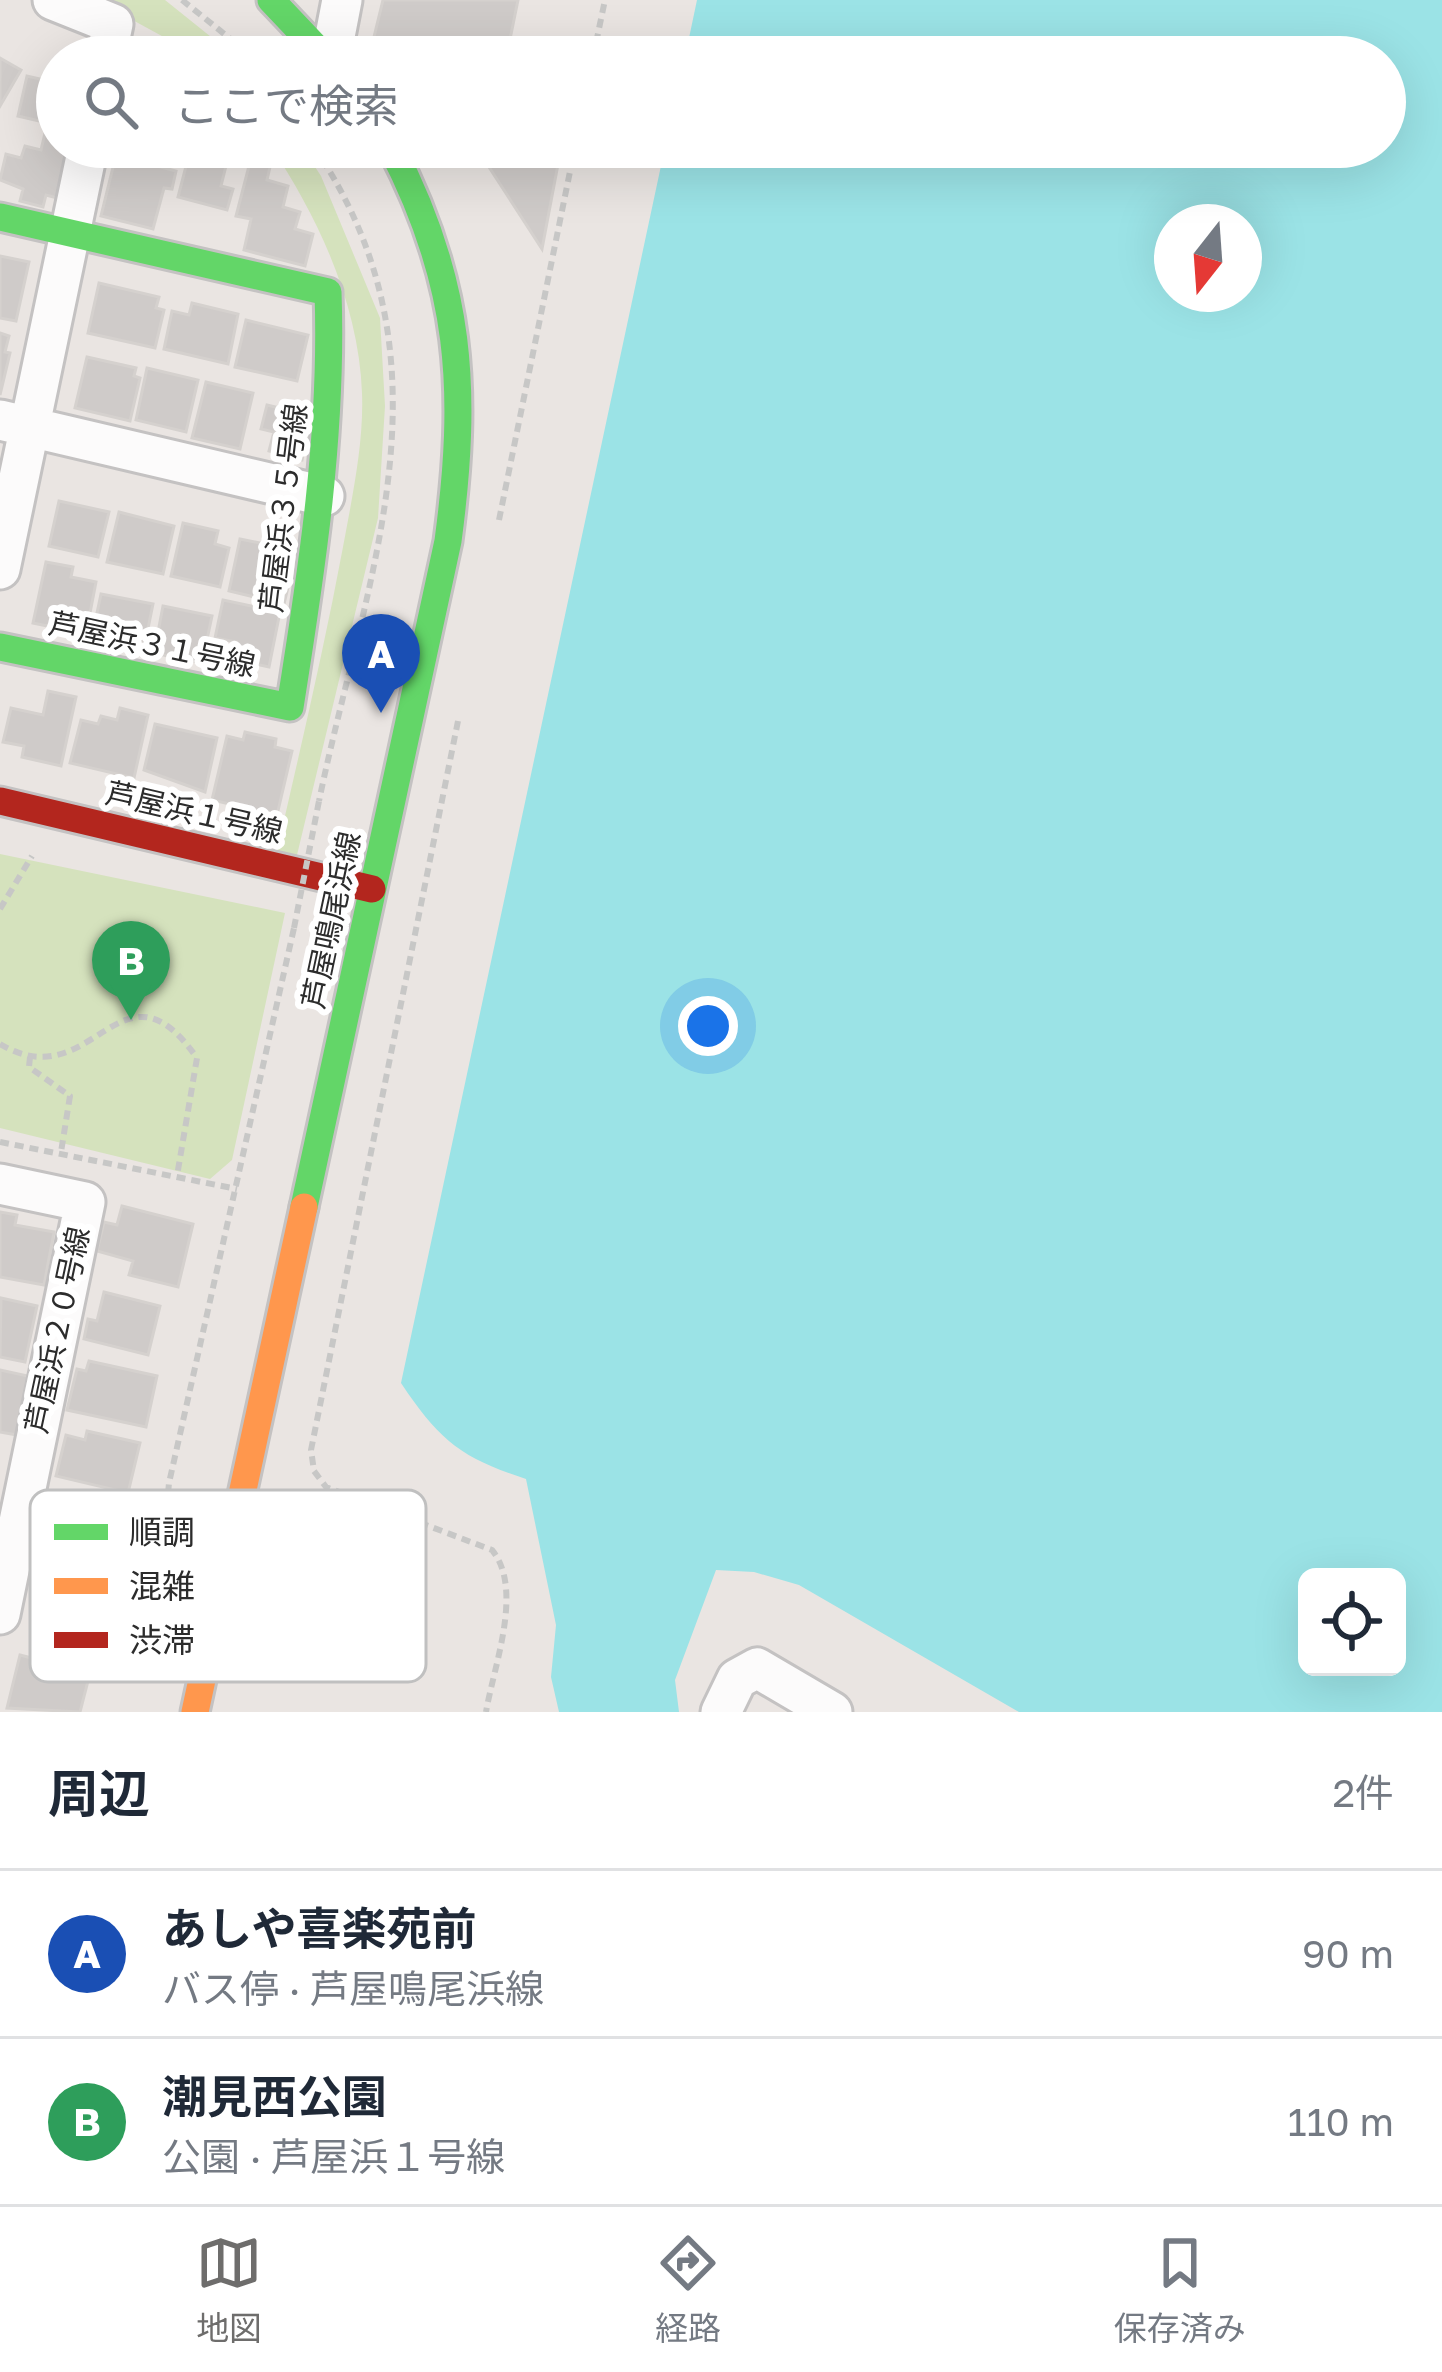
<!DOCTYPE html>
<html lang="ja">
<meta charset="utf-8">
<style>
:root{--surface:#fff;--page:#f2f2f3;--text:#1f2937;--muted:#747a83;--line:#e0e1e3;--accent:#6e6d6c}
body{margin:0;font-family:"Golos Text","Noto Sans JP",sans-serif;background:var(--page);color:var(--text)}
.controls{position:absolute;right:36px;bottom:36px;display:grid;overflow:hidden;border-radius:18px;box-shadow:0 12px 48px #0002}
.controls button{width:108px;height:108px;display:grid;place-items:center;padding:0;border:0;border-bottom:3px solid var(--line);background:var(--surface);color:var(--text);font:60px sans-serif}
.compass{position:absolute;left:1154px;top:204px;width:108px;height:108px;border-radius:50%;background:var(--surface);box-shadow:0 12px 48px #0002;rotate:197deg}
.you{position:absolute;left:708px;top:1026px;width:42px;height:42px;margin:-30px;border:9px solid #fff;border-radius:50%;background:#1a73e8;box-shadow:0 0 0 18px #1a73e833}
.badge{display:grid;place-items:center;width:78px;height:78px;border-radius:50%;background:var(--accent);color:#fff;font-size:39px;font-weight:700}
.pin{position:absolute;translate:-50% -99px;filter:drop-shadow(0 3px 6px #0008)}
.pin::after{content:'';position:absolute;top:63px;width:42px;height:36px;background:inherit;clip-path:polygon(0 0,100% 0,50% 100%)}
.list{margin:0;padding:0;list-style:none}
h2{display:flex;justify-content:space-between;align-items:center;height:156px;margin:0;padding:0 48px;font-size:51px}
h2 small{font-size:39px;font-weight:400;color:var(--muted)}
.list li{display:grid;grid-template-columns:78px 1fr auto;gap:36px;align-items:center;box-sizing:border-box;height:168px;padding:0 48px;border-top:3px solid var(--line)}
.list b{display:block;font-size:45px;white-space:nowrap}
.list p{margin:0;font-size:39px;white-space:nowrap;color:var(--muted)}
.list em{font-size:39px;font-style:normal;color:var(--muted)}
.icon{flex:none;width:66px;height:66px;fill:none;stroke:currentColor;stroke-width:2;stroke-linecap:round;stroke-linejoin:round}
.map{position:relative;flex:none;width:1442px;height:1712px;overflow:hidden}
.search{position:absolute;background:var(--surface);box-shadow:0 12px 48px #0002;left:36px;right:36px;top:36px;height:132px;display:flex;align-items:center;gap:30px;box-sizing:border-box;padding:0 42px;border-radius:66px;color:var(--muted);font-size:45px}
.sheet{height:492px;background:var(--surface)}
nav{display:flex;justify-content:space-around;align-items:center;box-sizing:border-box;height:168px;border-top:3px solid var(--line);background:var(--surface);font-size:33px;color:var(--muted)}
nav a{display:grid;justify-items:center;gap:6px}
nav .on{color:var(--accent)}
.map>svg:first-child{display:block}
.green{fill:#d5e2bd}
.water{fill:#9be3e6;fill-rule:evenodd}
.building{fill:#cfcbc9;stroke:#d5d1ce;stroke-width:3}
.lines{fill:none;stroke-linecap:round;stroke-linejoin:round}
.street-casing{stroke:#c4c2c2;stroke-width:45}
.fast-casing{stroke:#c4c2c2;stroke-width:33}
.slow-casing{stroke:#c4c2c2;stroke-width:33}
.jam-casing{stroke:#c4c2c2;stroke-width:33}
.path{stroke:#c7c7c6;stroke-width:6;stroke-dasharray:9 6;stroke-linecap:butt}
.street{stroke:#fcfbfb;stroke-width:39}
.fast{stroke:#63d668;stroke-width:27}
.slow{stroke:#ff974d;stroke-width:27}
.jam{stroke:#b3261e;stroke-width:27}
.path-bridge{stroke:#c7c7c6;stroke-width:6;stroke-dasharray:9 6;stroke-linecap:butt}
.labels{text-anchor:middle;stroke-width:12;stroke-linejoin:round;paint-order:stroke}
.street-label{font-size:30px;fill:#2c2c2c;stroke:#fff}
.key{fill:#fff;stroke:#c0c0c0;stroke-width:3}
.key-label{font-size:33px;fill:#2c2c2c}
</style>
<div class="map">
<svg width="1442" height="1712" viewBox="0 0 1442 1712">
<rect width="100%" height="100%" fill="#eae5e2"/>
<!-- green -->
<path class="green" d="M96,0H165L236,57H188L171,41Z
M271,147H302L321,176L380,318L385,406L378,518L297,855L277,851C300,750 324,649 343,547C352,498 364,443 362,393C359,306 319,218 271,147Z
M0,854L285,913L232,1160L210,1179L0,1128Z"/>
<!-- water -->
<path class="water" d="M697,0H1442V1712H1019L799,1585L754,1572L716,1570L675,1680L679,1712H559L551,1677L556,1625L526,1479C461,1458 439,1440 401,1383L665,147H1385V57H685ZM1172,222H1244V294H1172ZM1307,1577H1397V1667H1307Z"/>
<!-- building -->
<path class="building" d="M383,0H518L507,54L483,49L481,57H417L409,45L374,37Z
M0,58L21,70L0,106Z
M56,74L57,125L18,116L27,76L53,82Z
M45,133L57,136V147H70L57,198L46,195L43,207L20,201L23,189L0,180L6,154L21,158L25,146L41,150Z
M191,147H244L241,157L229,154L221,186L233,189L227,210L178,197Z
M476,147H529L528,153L559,159L542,249Z
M116,155L176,171L172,189L164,188L153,229L101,216Z
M250,162L270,167L267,180L288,186L283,207L300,212L295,229L313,234L305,266L244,250L251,219L236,216Z
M0,256L29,262L16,321L0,318Z
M99,283L159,297L156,308L164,310L155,348L88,333Z
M192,303L238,314L228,364L164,349L172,311L189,315Z
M246,320L308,335L297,381L235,367Z
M0,333L9,336L5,352L10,353L0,395Z
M87,357L136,368L134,376L140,378L130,421L75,408Z
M147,368L198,380L186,432L136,420Z
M206,382L253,393L240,449L192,438Z
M267,405L313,416L302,460L269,451L274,432L261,429Z
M59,501L109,512L98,557L49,546Z
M119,512L174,526L163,574L107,562Z
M183,523L218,531L215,544L229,548L220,587L171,576Z
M240,539L285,548L294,562L284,604L229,591Z
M46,562L73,567L71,577L96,582L86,634L33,623Z
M101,594L153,604L145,643L93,632Z
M223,600L280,612L269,667L232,659L236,642L215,638Z
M163,606L212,616L202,663L154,653Z
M48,691L76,697L61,766L22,757L24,746L3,742L11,708L43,715Z
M120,708L148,715L134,778L70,763L81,720L98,724L101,716L117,720Z
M155,724L217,738L205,792L144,770Z
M245,732L276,739L275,747L292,751L277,815L212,800L227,736L243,740Z
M122,1206L193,1224L178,1287L129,1275L133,1261L97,1251L104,1222L117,1225Z
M0,1212L17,1215L15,1225L54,1232L44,1285L0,1277Z
M104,1292L160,1306L148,1355L84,1339L88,1319L97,1321Z
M1,1298L37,1306L25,1362L0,1357Z
M89,1361L157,1376L146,1427L67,1410L77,1369L86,1371Z
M0,1370L37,1378L17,1435L0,1432Z
M87,1431L140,1443L128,1493L56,1476L66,1435L85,1440Z
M20,1655L90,1673L80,1712L7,1708Z"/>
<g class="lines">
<!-- street casing -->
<g class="street-casing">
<path id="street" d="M53,0L113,24L106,57
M331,57L342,0
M0,420L324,496
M0,569L88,147
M0,1184L85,1202L0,1614
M721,1712L737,1679L757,1668L832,1712"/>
</g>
<!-- fast casing -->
<g class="fast-casing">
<path id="fast" d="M271,0L325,57
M0,217L328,292C333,432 312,569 290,707L0,647
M304,1207L448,541C468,391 462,283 391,147"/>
</g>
<!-- slow casing -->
<g class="slow-casing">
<path id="slow" d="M195,1712L304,1207"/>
</g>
<!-- jam casing -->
<g class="jam-casing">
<path id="jam" d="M0,801L372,889"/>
</g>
<!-- path -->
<path class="path" d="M182,0L253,57
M593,57L605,0
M314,147C461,362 366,574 319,801
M499,520L575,147
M458,721L311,1450L314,1471L326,1487L492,1550C524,1589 494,1665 486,1712
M0,909L32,856
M0,1044C94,1100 120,948 197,1058L177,1176
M30,1057L29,1067L70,1096L61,1152
M0,1142L237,1189
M189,1538L165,1527L169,1483L294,928"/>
<!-- street -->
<use href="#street" class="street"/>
<!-- fast -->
<use href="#fast" class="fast"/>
<!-- slow -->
<use href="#slow" class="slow"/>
<!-- jam -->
<use href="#jam" class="jam"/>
<!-- path-bridge -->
<path class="path-bridge" d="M294,928L319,801"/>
</g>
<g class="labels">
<!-- street labels -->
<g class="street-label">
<text transform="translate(284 508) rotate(-83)" y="10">芦屋浜３５号線</text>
<text transform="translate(152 645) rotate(12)" y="10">芦屋浜３１号線</text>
<text transform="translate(194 813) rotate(13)" y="10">芦屋浜１号線</text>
<text transform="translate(332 920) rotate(-78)" y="10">芦屋鳴尾浜線</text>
<text transform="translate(58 1330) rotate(-78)" y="10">芦屋浜２０号線</text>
</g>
</g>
<!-- legend -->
<rect x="30" y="1490" width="396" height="192" rx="18" class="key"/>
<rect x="54" y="1524" width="54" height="16" fill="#63d668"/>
<rect x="54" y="1578" width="54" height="16" fill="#ff974d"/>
<rect x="54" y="1632" width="54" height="16" fill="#b3261e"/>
<g class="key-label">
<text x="129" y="1544">順調</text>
<text x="129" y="1598">混雑</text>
<text x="129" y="1652">渋滞</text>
</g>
</svg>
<div class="controls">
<button><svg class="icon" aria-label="locate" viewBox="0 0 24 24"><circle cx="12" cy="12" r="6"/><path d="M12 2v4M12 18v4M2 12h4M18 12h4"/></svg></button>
</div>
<svg class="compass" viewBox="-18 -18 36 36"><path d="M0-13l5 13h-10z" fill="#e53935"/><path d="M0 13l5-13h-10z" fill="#747a83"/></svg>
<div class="you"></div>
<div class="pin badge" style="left:381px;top:713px;background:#1a4fb4">A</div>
<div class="pin badge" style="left:131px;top:1020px;background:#2e9e5b">B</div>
<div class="search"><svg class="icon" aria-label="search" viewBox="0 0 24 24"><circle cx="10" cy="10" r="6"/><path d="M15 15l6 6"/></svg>ここで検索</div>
</div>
<section class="sheet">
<h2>周辺<small>2件</small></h2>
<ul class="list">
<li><span class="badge" style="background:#1a4fb4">A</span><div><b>あしや喜楽苑前</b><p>バス停 · 芦屋鳴尾浜線</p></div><em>90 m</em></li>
<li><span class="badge" style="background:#2e9e5b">B</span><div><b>潮見西公園</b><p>公園 · 芦屋浜１号線</p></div><em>110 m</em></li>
</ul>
</section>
<nav>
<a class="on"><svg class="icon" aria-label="map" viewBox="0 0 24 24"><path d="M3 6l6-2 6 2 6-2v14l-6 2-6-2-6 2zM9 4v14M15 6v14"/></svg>地図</a>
<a><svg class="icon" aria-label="directions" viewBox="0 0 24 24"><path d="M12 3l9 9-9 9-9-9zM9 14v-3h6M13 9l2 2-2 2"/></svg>経路</a>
<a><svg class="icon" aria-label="saved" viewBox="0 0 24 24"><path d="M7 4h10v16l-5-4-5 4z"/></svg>保存済み</a>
</nav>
